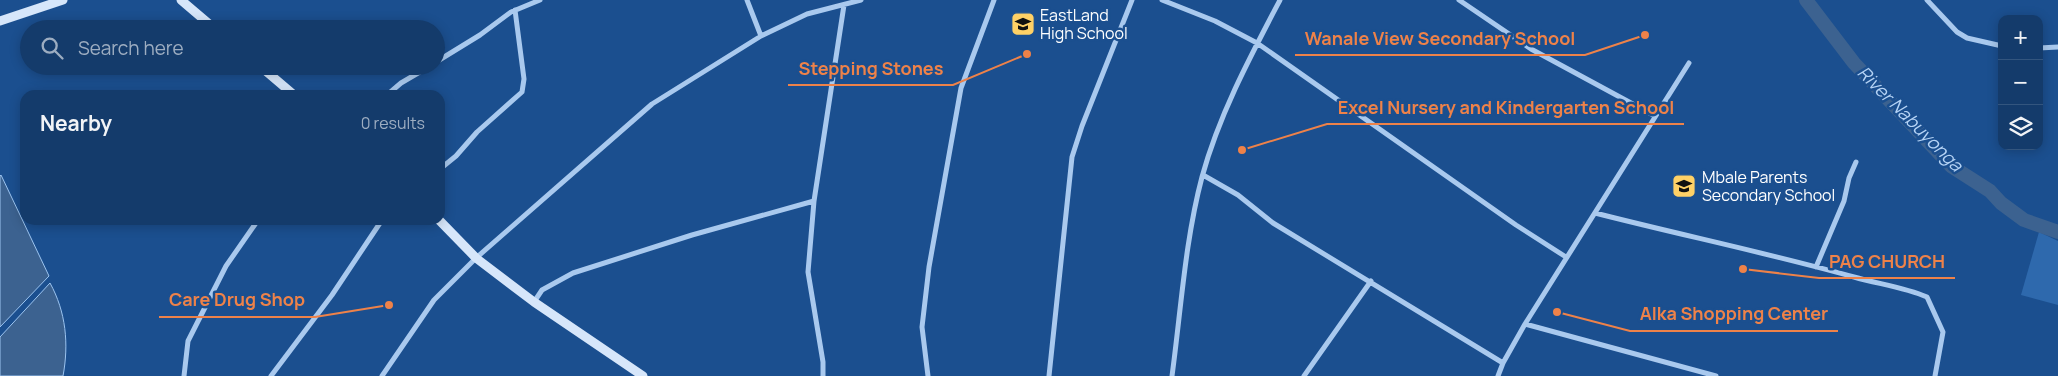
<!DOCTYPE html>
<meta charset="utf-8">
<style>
:root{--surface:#143b6b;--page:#1d4271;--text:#f1f3f6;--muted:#9dadc1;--line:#33557e}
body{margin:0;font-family:Manrope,sans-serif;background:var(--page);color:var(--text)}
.controls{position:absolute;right:15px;top:15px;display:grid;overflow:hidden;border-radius:10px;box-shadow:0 2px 12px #0003}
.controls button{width:45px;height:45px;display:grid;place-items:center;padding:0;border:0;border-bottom:1px solid var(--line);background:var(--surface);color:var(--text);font:25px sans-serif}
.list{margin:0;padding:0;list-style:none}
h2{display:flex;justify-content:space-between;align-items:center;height:65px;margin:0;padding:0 20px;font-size:21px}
h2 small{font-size:16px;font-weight:400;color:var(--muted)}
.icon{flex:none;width:28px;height:28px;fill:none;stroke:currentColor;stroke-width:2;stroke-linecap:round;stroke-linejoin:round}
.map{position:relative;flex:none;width:2058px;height:376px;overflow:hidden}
.search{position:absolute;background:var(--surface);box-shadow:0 2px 12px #0003;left:20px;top:20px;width:425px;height:55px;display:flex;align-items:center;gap:12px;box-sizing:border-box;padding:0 18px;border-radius:28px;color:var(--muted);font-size:19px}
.panel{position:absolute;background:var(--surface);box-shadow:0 2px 12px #0003;left:20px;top:90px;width:425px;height:135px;border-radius:15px}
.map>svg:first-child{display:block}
.green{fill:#2e69ad}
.water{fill:#3c6290;stroke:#9cc4f0}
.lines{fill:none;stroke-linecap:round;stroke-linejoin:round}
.river{stroke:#3c6290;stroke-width:14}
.street{stroke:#a9c9ee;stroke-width:5}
.secondary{stroke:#d6e6fa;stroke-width:9}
.labels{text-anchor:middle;stroke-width:5;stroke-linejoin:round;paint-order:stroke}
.poi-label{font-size:16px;fill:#fff;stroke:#1b4f8f;text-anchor:start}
.water-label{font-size:18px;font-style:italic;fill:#b5d3f5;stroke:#1b4f8f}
.leader{fill:none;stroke:#ee8249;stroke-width:2}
.callout-dot{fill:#ee8249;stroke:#1b4f8f;stroke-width:2}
.callout-label{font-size:18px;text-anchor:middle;font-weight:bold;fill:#ee8249;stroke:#1b4f8f;stroke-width:5;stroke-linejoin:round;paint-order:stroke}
</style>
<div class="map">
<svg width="2058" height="376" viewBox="0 0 2058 376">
<rect width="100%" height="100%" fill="#1b4f8f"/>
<!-- green -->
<path class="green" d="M2039,232L2058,241V305L2021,295Z"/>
<!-- water -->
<path class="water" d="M1,175L49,276L0,327V176Z
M50,283C66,312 69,344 63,376H0V337Z"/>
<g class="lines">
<!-- river -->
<path class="river" d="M1806,0L1854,63L1951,166L1990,191L2001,203L2024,220L2058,232"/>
<!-- street -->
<path class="street" d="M747,0L761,36
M1162,0L1215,21L1257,43L1516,225L1566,257
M1459,0L1531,49L1655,116
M1927,0L1957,32L1967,38L2002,46
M2039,48L2058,47
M436,62L480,35L511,12L540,0
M387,95L401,83L430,66
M440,169L456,156L477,132L522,92L524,79L515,10
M1203,175L1238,195L1273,223L1503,363
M1595,213C1681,235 1768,253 1854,277C1878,284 1904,287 1927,297L1943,332L1935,376
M1816,267L1844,201L1849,178L1856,162
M534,302L542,290L573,273L692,235L814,201
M1525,324L1716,376
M184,376L188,341L226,266L258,220
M271,376L332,295L382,220
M382,376L434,300L476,258L652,104L761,36L807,14L861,0
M823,376V362L808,272L814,201L844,5
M928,376L922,327L929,267L961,88L994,0
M1049,376L1072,157L1082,126L1132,0
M1172,376C1181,310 1185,241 1202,177C1219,115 1250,57 1280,0
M1304,376L1371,281
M1498,376L1503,363L1525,324L1689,63"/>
<!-- secondary -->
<path class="secondary" d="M181,0L215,29
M0,21L63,0
M260,66L294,95
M439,220L476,258L534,302L643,376"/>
</g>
<!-- icons -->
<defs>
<g id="school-square" transform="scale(1.25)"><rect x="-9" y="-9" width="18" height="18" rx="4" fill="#ffd166" stroke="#1b4f8f"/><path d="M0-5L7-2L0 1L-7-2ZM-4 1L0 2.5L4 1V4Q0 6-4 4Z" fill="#111"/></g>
</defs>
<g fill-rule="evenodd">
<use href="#school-square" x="1023" y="24"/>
<use href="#school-square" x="1684" y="186"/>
</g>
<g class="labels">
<!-- poi labels -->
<g class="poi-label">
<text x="1040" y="21">EastLand<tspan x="1040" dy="18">High School</tspan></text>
<text x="1702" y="183">Mbale Parents<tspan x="1702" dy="18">Secondary School</tspan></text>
</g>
<!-- water labels -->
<g class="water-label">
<text transform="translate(1910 119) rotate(45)" y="6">River Nabuyonga</text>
</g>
</g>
<!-- callouts -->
<path class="leader" d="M1645 35L1585 55H1295M1027 54L953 85H788M1242 150L1327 124H1684M1743 269L1819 278H1955M389 305L315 317H159M1557 312L1630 331H1838"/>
<g class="callout-dot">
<circle cx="1645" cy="35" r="5"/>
<circle cx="1027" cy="54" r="5"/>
<circle cx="1242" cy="150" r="5"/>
<circle cx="1743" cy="269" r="5"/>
<circle cx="389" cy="305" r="5"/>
<circle cx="1557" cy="312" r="5"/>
</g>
<g class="callout-label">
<text x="1440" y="45">Wanale View Secondary School</text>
<text x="871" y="75">Stepping Stones</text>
<text x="1506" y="114">Excel Nursery and Kindergarten School</text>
<text x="1887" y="268">PAG CHURCH</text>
<text x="237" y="306">Care Drug Shop</text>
<text x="1734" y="320">Alka Shopping Center</text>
</g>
</svg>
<div class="controls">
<button>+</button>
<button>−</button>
<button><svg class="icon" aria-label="layers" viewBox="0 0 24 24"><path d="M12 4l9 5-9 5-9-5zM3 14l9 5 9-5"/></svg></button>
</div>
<div class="search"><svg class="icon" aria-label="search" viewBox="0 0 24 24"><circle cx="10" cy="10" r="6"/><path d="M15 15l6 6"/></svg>Search here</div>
<section class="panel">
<h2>Nearby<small>0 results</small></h2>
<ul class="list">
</ul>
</section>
</div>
